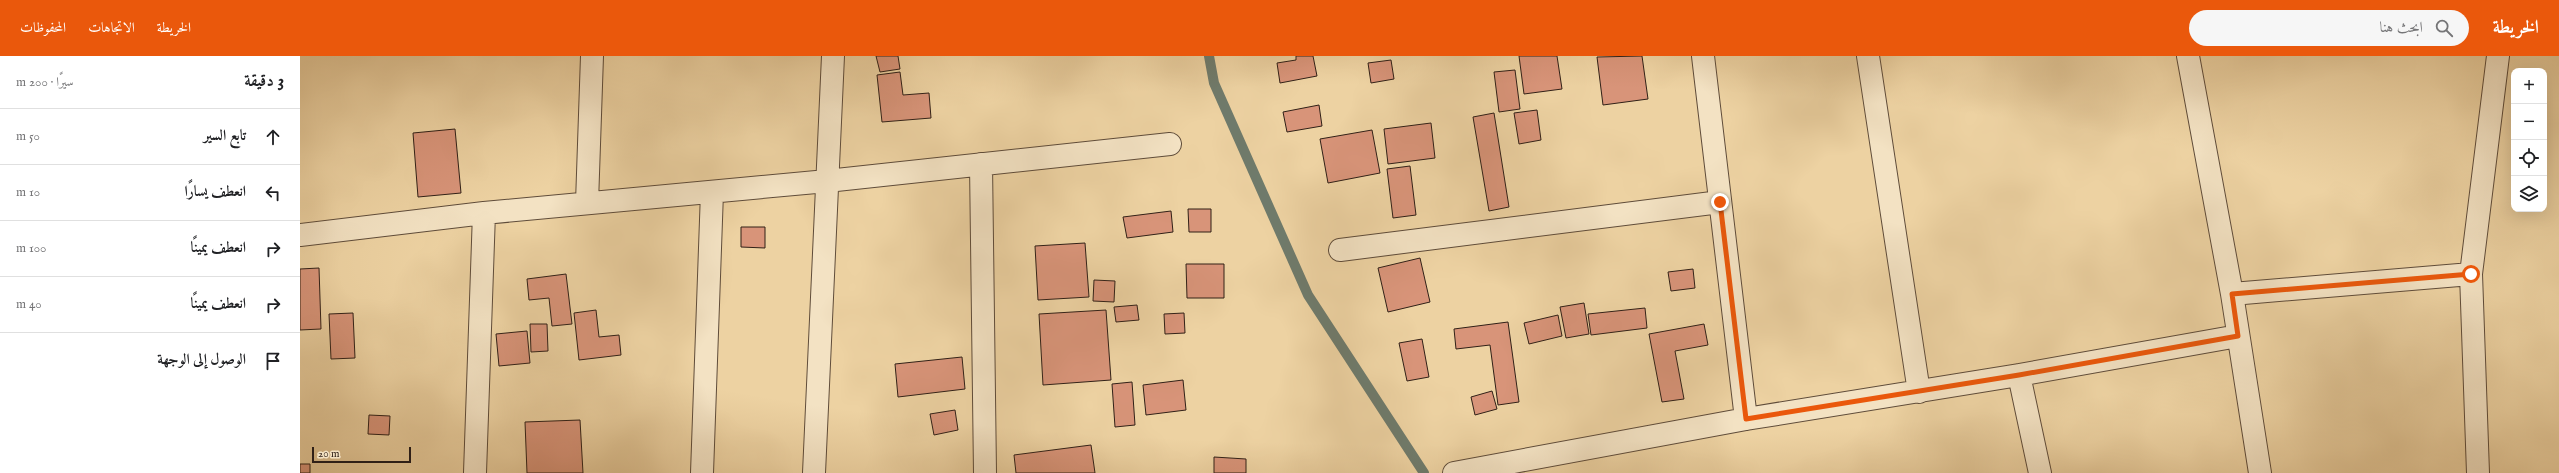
<!DOCTYPE html>
<html lang="ar">
<meta charset="utf-8">
<style>
:root{--surface:#fff;--page:#f6f6f6;--text:#202124;--muted:#757577;--line:#e0e0e0;--accent:#ea580c}
body{margin:0;font-family:"IM FELL English",Amiri,serif;background:var(--page);color:var(--text);direction:rtl}
.controls{position:absolute;right:12px;top:12px;display:grid;overflow:hidden;border-radius:8px;box-shadow:0 4px 16px #0002}
.controls button{width:36px;height:36px;display:grid;place-items:center;padding:0;border:0;border-bottom:1px solid var(--line);background:var(--surface);color:var(--text);font:20px sans-serif}
.scale{position:absolute;left:12px;bottom:10px;width:99px;box-sizing:border-box;padding-left:4px;border:2px solid #302017;border-top:0;font-size:11px;line-height:14px;white-space:nowrap;color:#302017;-webkit-text-stroke:3px #f3e2c3;paint-order:stroke}
.stop{position:absolute;width:12px;height:12px;margin:-9px;border:3px solid #ea580c;border-radius:50%;background:#fff}
.stop.end{background:#ea580c;border-color:#fff;box-shadow:0 1px 4px #0008}
.list{margin:0;padding:0;list-style:none}
h2{display:flex;justify-content:space-between;align-items:center;height:52px;margin:0;padding:0 16px;font-size:17px}
h2 small{font-size:13px;font-weight:400;color:var(--muted)}
.list li{display:grid;grid-template-columns:26px 1fr auto;gap:12px;align-items:center;box-sizing:border-box;height:56px;padding:0 16px;border-top:1px solid var(--line)}
.list b{display:block;font-size:15px;white-space:nowrap}
.list em{font-size:13px;font-style:normal;color:var(--muted)}
.icon{flex:none;width:22px;height:22px;fill:none;stroke:currentColor;stroke-width:2;stroke-linecap:round;stroke-linejoin:round}
.map{position:relative;flex:none;width:2259px;height:417px;overflow:hidden;direction:ltr}
header{display:flex;align-items:center;gap:24px;box-sizing:border-box;height:56px;padding:0 20px;background:var(--accent);color:#fff}
header strong{font-size:19px}
nav{display:flex;gap:22px;margin-inline-start:auto;font-size:14px}
.search{width:280px;height:36px;background:var(--page);display:flex;align-items:center;gap:10px;box-sizing:border-box;padding:0 14px;border-radius:22px;color:var(--muted);font-size:15px}
main{display:flex}
aside{flex:1;background:var(--surface)}
.map>svg:first-child{display:block}
.lines{fill:none;stroke-linecap:round;stroke-linejoin:round}
.stream{stroke:#6f7b6c;stroke-width:10}
.building{fill:#d89479;stroke:#302017}
.minor-casing{stroke:#5f4c3a;stroke-width:24}
.minor{stroke:#f3e2c3;stroke-width:22}
.route{stroke:#ea580c;stroke-width:5}
</style>
<header>
<strong>الخريطة</strong>
<div class="search"><svg class="icon" aria-label="search" viewBox="0 0 24 24"><circle cx="10" cy="10" r="6"/><path d="M15 15l6 6"/></svg>ابحث هنا</div>
<nav><a>الخريطة</a><a>الاتجاهات</a><a>المحفوظات</a></nav>
</header>
<main>
<div class="map">
<svg width="2259" height="417" viewBox="0 0 2259 417">
<rect width="100%" height="100%" fill="#edd2a2"/>
<filter id="stains"><feTurbulence type="fractalNoise" baseFrequency=".005" numOctaves="4"/><feColorMatrix values="0 0 0 0 .2 0 0 0 0 .09 0 0 0 0 .02 0 0 0 .5 -.17"/></filter>
<radialGradient id="worn" r=".72"><stop offset=".6" stop-color="#630" stop-opacity="0"/><stop offset="1" stop-color="#630" stop-opacity=".3"/></radialGradient>
<g class="lines">
<!-- stream -->
<path class="stream" d="M909,0L914,27L1008,239L1124,417"/>
</g>
<!-- building -->
<path class="building" d="M576,0H598L600,13L580,16Z
M996,0H1013L1017,20L980,27L977,7L996,4Z
M1219,0H1257L1262,33L1224,38Z
M1342,0L1348,43L1303,49L1297,1Z
M1091,4L1094,23L1071,27L1068,7Z
M1215,14L1220,53L1199,56L1194,16Z
M600,16L603,39L629,37L631,62L582,66L577,19Z
M1019,49L1022,70L987,76L983,56Z
M1237,54L1241,84L1219,88L1214,57Z
M1194,57L1209,151L1189,155L1173,61Z
M1131,67L1135,102L1088,108L1084,73Z
M155,73L161,137L118,141L113,77Z
M1072,74L1080,117L1028,127L1020,83Z
M1110,110L1116,159L1093,162L1087,113Z
M888,153H911V176H889Z
M871,155L873,176L827,182L823,161Z
M441,171H465V192L441,191Z
M785,187L789,241L738,244L735,190Z
M1120,202L1130,246L1088,256L1078,212Z
M886,208H924V242H887Z
M19,212L21,273L0,274V213Z
M1393,213L1395,232L1371,235L1368,216Z
M266,218L272,268L252,270L249,242L229,244L227,223Z
M794,224L815,225L814,246L793,245Z
M1284,247L1289,278L1266,282L1260,251Z
M837,249L839,264L816,266L814,251Z
M1345,252L1347,272L1291,279L1288,258Z
M296,254L299,281L319,279L321,299L279,304L274,257Z
M806,254L811,324L743,329L739,258Z
M53,257L55,302L31,303L29,258Z
M884,257L885,277L865,278L864,258Z
M1258,259L1262,280L1229,288L1224,267Z
M1208,266L1219,346L1198,349L1190,289L1156,293L1154,273Z
M230,268H247L248,295L231,296Z
M1404,268L1408,289L1375,295L1384,343L1362,346L1349,278Z
M227,275L230,307L199,310L196,278Z
M1122,283L1129,321L1107,325L1099,287Z
M662,301L665,333L598,341L595,308Z
M883,324L886,354L846,359L843,329Z
M832,326L835,369L815,371L812,328Z
M1192,335L1197,353L1175,359L1171,341Z
M655,354L658,374L634,379L630,358Z
M69,359L90,360L89,379L68,378Z
M280,364L283,417H227L225,366Z
M791,389L795,417H716L714,399Z
M914,401L946,403V417H914Z
M0,408H10V417H0Z"/>
<g class="lines">
<!-- minor casing -->
<g class="minor-casing">
<path id="minor" d="M1403,0L1446,363
M1568,0L1619,336
M1888,0L1932,238L1960,417
M681,108L685,417
M287,147L292,0
M0,179L184,157L527,125L870,88
M1040,194L1420,146
M1932,238L2171,218
M1719,319L1740,417
M175,417L184,157
M402,417L412,136
M514,417L533,0
M1154,417L1446,363L1719,319L1938,280
M2178,417L2171,218L2198,0"/>
</g>
<!-- minor -->
<use href="#minor" class="minor"/>
</g>
<g class="lines">
<!-- route -->
<path class="route" d="M1420,146L1446,363L1719,319L1938,280L1932,238L2171,218"/>
</g>
<rect width="100%" height="100%" filter="url(#stains)"/>
<rect width="100%" height="100%" fill="url(#worn)"/>
</svg>
<div class="controls">
<button>+</button>
<button>−</button>
<button><svg class="icon" aria-label="locate" viewBox="0 0 24 24"><circle cx="12" cy="12" r="6"/><path d="M12 2v4M12 18v4M2 12h4M18 12h4"/></svg></button>
<button><svg class="icon" aria-label="layers" viewBox="0 0 24 24"><path d="M12 4l9 5-9 5-9-5zM3 14l9 5 9-5"/></svg></button>
</div>
<div class="scale">20 m</div>
<div class="stop" style="left:2171px;top:218px"></div>
<div class="stop end" style="left:1420px;top:146px"></div>
</div>
<aside>
<h2>3 دقيقة<small>سيرًا · 200 m</small></h2>
<ul class="list">
<li><svg class="icon" aria-label="ahead" viewBox="0 0 24 24"><path d="M12 20V5M6 11l6-6 6 6"/></svg><div><b>تابع السير</b></div><em>50 m</em></li>
<li><svg class="icon" aria-label="left" viewBox="0 0 24 24"><path d="M17 20v-9H6M10 6l-5 5 5 5"/></svg><div><b>انعطف يسارًا</b></div><em>10 m</em></li>
<li><svg class="icon" aria-label="right" viewBox="0 0 24 24"><path d="M7 20v-9h11M14 6l5 5-5 5"/></svg><div><b>انعطف يمينًا</b></div><em>100 m</em></li>
<li><svg class="icon" aria-label="right" viewBox="0 0 24 24"><path d="M7 20v-9h11M14 6l5 5-5 5"/></svg><div><b>انعطف يمينًا</b></div><em>40 m</em></li>
<li><svg class="icon" aria-label="arrive" viewBox="0 0 24 24"><path d="M6 21V4h12l-3 4 3 4H6"/></svg><div><b>الوصول إلى الوجهة</b></div></li>
</ul>
</aside>
</main>
